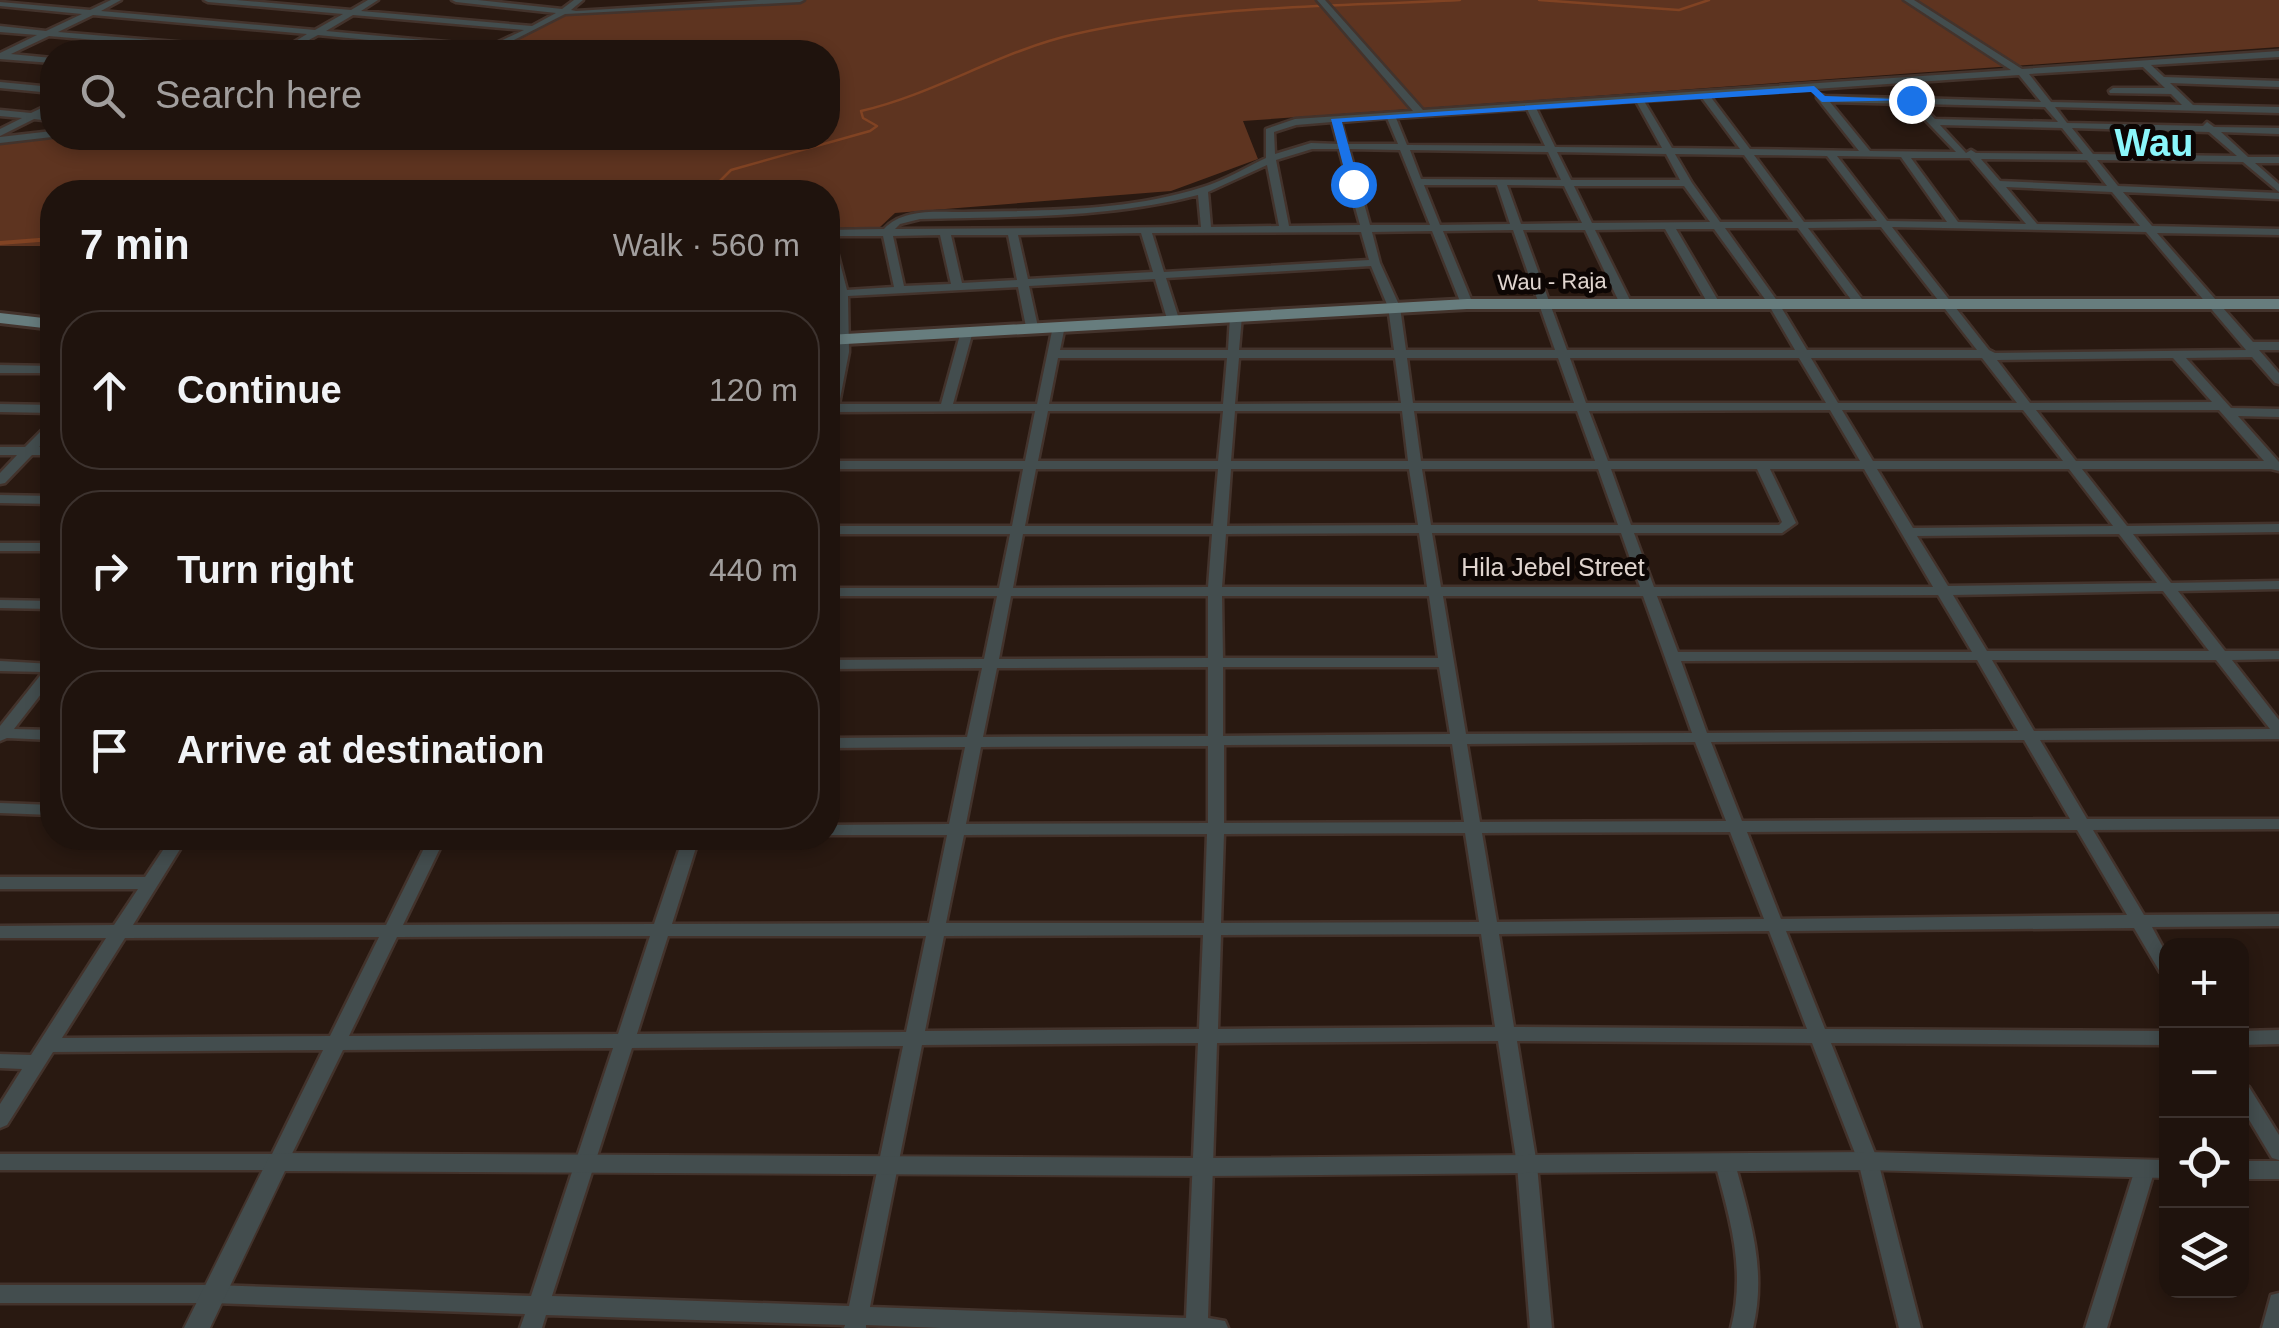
<!DOCTYPE html>
<meta charset="utf-8">
<style>
:root{--surface:#1f130d;--page:#2c201b;--text:#f1f3f6;--muted:#a19e9d;--line:#3c322e}
body{margin:0;font-family:Arial,sans-serif;background:var(--page);color:var(--text)}
.controls{position:absolute;right:30px;bottom:30px;display:grid;overflow:hidden;border-radius:20px;box-shadow:0 5px 15px #0003}
.controls button{width:90px;height:90px;display:grid;place-items:center;padding:0;border:0;border-bottom:2px solid var(--line);background:var(--surface);color:var(--text);font:50px sans-serif}
.stop{position:absolute;width:30px;height:30px;margin:-22px;border:8px solid #1a73e8;border-radius:50%;background:#fff}
.stop.end{background:#1a73e8;border-color:#fff;box-shadow:0 2px 10px #0008}
.list{margin:0;padding:0;list-style:none}
h2{display:flex;justify-content:space-between;align-items:center;height:130px;margin:0;padding:0 40px;font-size:42px}
h2 small{font-size:32px;font-weight:400;color:var(--muted)}
.list li{display:grid;grid-template-columns:65px 1fr auto;gap:30px;align-items:center;box-sizing:border-box;height:160px;margin:0 20px 20px;padding:0 20px;border:2px solid var(--line);border-radius:40px}
.list b{display:block;font-size:38px;white-space:nowrap}
.list em{font-size:32px;font-style:normal;color:var(--muted)}
.icon{flex:none;width:55px;height:55px;fill:none;stroke:currentColor;stroke-width:2;stroke-linecap:round;stroke-linejoin:round}
.map{position:relative;flex:none;width:2279px;height:1328px;overflow:hidden}
.search{position:absolute;background:var(--surface);box-shadow:0 5px 15px #0003;left:40px;top:40px;width:800px;height:110px;display:flex;align-items:center;gap:25px;box-sizing:border-box;padding:0 35px;border-radius:40px;color:var(--muted);font-size:38px}
.panel{position:absolute;background:var(--surface);box-shadow:0 5px 15px #0003;left:40px;top:180px;width:800px;height:670px;border-radius:40px}
.map>svg:first-child{display:block}
.green{fill:#5e3420}
.lines{fill:none;stroke-linecap:round;stroke-linejoin:round}
.stream-far1{stroke:#814323;stroke-width:2.5}
.stream{stroke:#814323;stroke-width:4}
.minor-casing{stroke:#43332c;stroke-width:5}
.tertiary-casing{stroke:#43332c;stroke-width:4}
.primary-casing{stroke:#43332c;stroke-width:6}
.minor{fill:#434d4e;fill-rule:evenodd}
.tertiary{fill:#434d4e;fill-rule:evenodd}
.primary{fill:#677d7e;fill-rule:evenodd}
.route{fill:#1a73e8}
.labels{text-anchor:middle;stroke-width:10;stroke-linejoin:round;paint-order:stroke}
.far-street-label{font-size:22px;fill:#e0d5cf;stroke:#0d0604}
.street-label{font-size:25px;fill:#e0d5cf;stroke:#0d0604}
.far-town-label{font-size:38px;font-weight:bold;fill:#8bf7fb;stroke:#0d0604}
</style>
<div class="map">
<svg width="2279" height="1328" viewBox="0 0 2279 1328">
<rect width="100%" height="100%" fill="#291911"/>
<!-- green -->
<path class="green" d="M793,0H2279V47L1243,121L1258,159L1171,191L895,213L880,227L828,228V192H52V246H0V144L59,138H828V52H495L569,13Z"/>
<g class="lines">
<!-- stream-far1 -->
<path class="stream-far1" d="M1539,0L1679,10L1709,0
M495,192H537
M668,192L713,188L731,170L870,131L877,126L863,118L861,111C935,94 1000,51 1075,34C1200,5 1332,7 1460,0"/>
<!-- stream -->
<path class="stream" d="M0,243L52,239"/>
<!-- minor casing -->
<g class="minor-casing">
<path id="minor" d="M111,0H121L101,11L315,30L343,14L208,2L204,0H236L351,10L368,0H378L361,11L532,26L556,13L456,2L452,0H478L562,9L574,0H583L571,10L576,11L758,0H804L800,2L565,14L490,52L318,35L287,52H278L307,34L93,15L58,32L258,49L262,52H235L49,36L11,54L52,58V63L0,59V53L37,35L0,32V26L46,31L82,14L0,6V2L90,10ZM353,15L524,30L490,46L326,31Z
M1317,0H1325L1423,110L2011,70L1904,0H1914L2022,69L2279,51V57L2151,65L2164,77L2279,81V87L2170,83L2193,105L2279,107V113L2055,107L2067,123L2203,126L2207,122L2214,127L2279,128V134L2221,132L2248,157H2279V163H2255L2279,184V192L2243,162L2097,160L2118,186L2279,193V199L2123,192L2152,226L2279,229V235L2157,233L2253,342H2279V350H2259L2279,373V384L2275,383L2252,357L2186,358L2231,408L2279,409V417L2238,416L2279,462V471L2271,469H2082L2127,526L2279,524V532L2133,534L2171,583L2279,581V589L2178,591L2225,651H2279V659L2232,660L2279,720V739L2040,740L2087,819H2279V829L2093,830L2144,915L2279,914V926L2152,927L2166,953V973L2160,972L2134,928L1786,931L1825,1029L2166,1031V1045L1831,1043L1878,1161L1921,1328H1899L1858,1161L1812,1043L1517,1041L1537,1165L1552,1328H1530L1517,1165L1498,1041L1217,1043L1208,1318L1225,1321L1228,1328H941L866,1325V1328H844L845,1325L546,1315L542,1328H520L525,1314L213,1303H0V1285H213L531,1296L613,1048L343,1050L285,1168L278,1170H0V1154H272L323,1050L53,1052L7,1125L0,1128V1104L22,1069L0,1068V1054L31,1055L106,938H0V926L114,925L138,889H0V877H145L171,838H187L133,925H386L429,838H445L403,925L654,924L683,838H699L672,924L929,923L947,835H828V825L949,824L965,747L828,748V738L967,737L982,668L828,669V660L984,659L997,596H828V588H999L1010,534H828V526H1012L1023,469H828V461H1025L1035,411L837,412L832,425L828,426C828,381 842,343 837,297H828V291L836,290L828,253V230L884,229C903,208 937,212 964,212C1043,210 1126,212 1203,187C1225,180 1245,168 1266,158V129L1295,119L1413,111ZM2143,67L2165,88H2113L2109,91L2110,93L2171,94L2182,105L2051,102L2029,74ZM2019,75L2041,102L1915,98L1909,95L1905,98L1825,96L1817,94V98L1859,151L1750,149L1710,96ZM1701,97L1702,98L1740,149L1672,148L1644,101ZM1636,101L1662,148L1555,147L1536,108ZM1830,102L1910,104L1956,152L1870,151ZM1920,104L2045,107L2058,122L1935,119ZM1527,109L1545,146L1407,145L1396,118ZM1387,118L1398,144H1347L1341,122ZM1332,122L1338,144L1311,143L1275,154L1274,132L1296,125ZM1940,125L2062,128L2083,154L1976,153L1971,150L1966,153ZM2072,128L2209,132L2237,156L2093,154ZM1312,149H1339L1360,225L1289,226L1276,160ZM1349,149L1400,150L1430,225H1370ZM1410,150L1548,152L1561,180L1421,179ZM1557,152L1666,154L1680,180H1571ZM1675,154L1744,155L1793,222H1720L1692,183ZM1754,155L1827,156L1877,221L1804,222ZM1837,156L1901,157L1947,222L1887,221ZM1911,158H1970L2026,224L1958,222ZM1981,159L2087,160L2107,186L2000,181ZM1267,165L1279,226L1211,227L1208,192ZM1424,185H1497L1510,224L1440,225ZM1507,185L1564,186L1582,223L1521,224ZM1574,186H1684L1710,222L1592,223ZM2006,187L2112,192L2140,226L2037,224ZM1198,195L1201,227L895,229L900,224L920,219C1014,216 1107,219 1198,195ZM1881,227L1977,350H1807L1778,302L1725,228H1798L1855,305L1859,306L1865,303L1808,228ZM1892,227L2146,232L2246,350L1995,353L1989,350ZM1665,229L1707,302L1713,305L1719,302L1676,229H1714L1767,302L1795,350H1567L1523,230H1585L1619,302L1625,305L1631,302L1595,230ZM1513,230L1555,350H1406L1400,307L1380,263L1372,232L1432,231L1461,304L1467,307L1473,304L1443,231ZM1361,232L1369,260L1164,272L1152,233ZM1141,233L1153,272L1028,279L1018,235ZM940,235L951,284L904,286L893,236ZM951,235H1008L1017,280L962,283ZM833,236H883L894,287L847,290ZM1371,266L1388,307L1394,350H1239L1242,316L1236,313L1230,316L1228,350H1060L1065,326L1059,323L1053,326L1037,404H953L973,331L967,328L961,331L941,404H839L849,352L848,296L1018,287L1026,327L1032,330L1038,327L1029,286L1155,279L1167,319L1173,322L1179,319L1166,278ZM1058,358H1227L1223,404H1049ZM1239,358H1395L1401,403L1235,404ZM1407,358H1558L1574,403H1413ZM1570,358H1799L1826,403H1586ZM1811,358H1982L2017,403H1838ZM2173,358L2212,402L2030,403L1997,360ZM1830,410L1860,461H1608L1589,411ZM1842,410H2023L2063,461H1873ZM2036,410H2219L2264,461H2076ZM1048,411H1223L1218,461H1038ZM1235,411H1402L1408,461H1231ZM1414,411H1577L1595,461H1421ZM1036,469H1218L1213,526H1025ZM1231,469H1409L1418,525L1227,526ZM1422,469H1598L1618,525H1431ZM1611,469H1757L1782,522L1779,525H1631ZM1770,469H1864L1933,587H1654L1634,533H1782L1796,523ZM1877,469H2069L2113,526L1913,528ZM1419,533L1427,587H1222L1226,534ZM1432,533H1621L1640,587H1441ZM1023,534H1212L1208,587L1013,588ZM2119,534L2157,583L1948,586L1917,536ZM2163,591L2209,651H1987L1953,595ZM1938,595L1972,652H1678L1657,596ZM1011,596H1208V658L999,659ZM1222,596H1429L1438,658H1223ZM1443,596H1643L1692,733L1466,734ZM1977,660L2018,731L1707,733L1681,661ZM1992,660H2216L2270,729L2034,731ZM1208,667V736L983,737L997,668ZM1223,667H1439L1450,734L1223,736ZM2024,740L2070,819L1742,821L1711,742ZM1695,742L1726,821L1480,822L1467,744ZM1452,744L1464,822L1224,823V745ZM1208,746V823L966,824L981,747ZM2077,830L2127,915L1781,919L1747,832ZM1730,832L1764,919L1497,922L1482,833ZM1465,833L1479,922L1221,923L1224,834ZM1207,834L1204,923H946L964,835ZM1769,931L1807,1029L1514,1027L1499,934ZM1481,934L1495,1027L1218,1029L1221,935ZM1203,935L1199,1029L925,1031L944,936ZM650,936L618,1034L349,1036L397,937ZM668,936H926L906,1032L637,1034ZM379,937L330,1036L62,1038L125,938ZM1198,1043L1186,1318L870,1307L922,1045ZM903,1046L849,1306L552,1296L632,1048Z
M0,82L52,87V93L0,88Z
M52,103V109L43,114L52,115V121L34,119L0,136V129L22,118L0,116V110L31,113Z
M52,131V137L0,143V137Z
M0,365L52,366V373H0Z
M0,404L52,405V413L0,412Z
M52,423V434L39,447H52V455H32L5,483L0,484V473L17,455H0V447H25L48,424Z
M0,495L52,496V504L0,503Z
M0,543H52V551H0Z
M0,600L52,601V609L0,608Z
M0,661L52,664V680L14,729L52,730V740L7,738L0,741V726L43,672L0,671Z
M0,803L52,805V815L0,813Z
M2279,1030V1044L2242,1045V1031Z
M2242,1085L2249,1087L2279,1135V1160L2272,1158L2242,1108Z
M1725,1155L1732,1157L1735,1163C1750,1219 1767,1270 1753,1328H1731C1746,1270 1730,1219 1715,1163L1718,1157Z
M2145,1161L2152,1163L2155,1169L2107,1328H2085L2135,1169L2138,1163Z
M2279,1293V1328H2262L2271,1295Z"/>
</g>
<!-- tertiary casing -->
<g class="tertiary-casing">
<path id="tertiary" d="M1868,1152L2166,1160V1178L1868,1170L1205,1176L285,1171L210,1328H184L270,1155L278,1153L1205,1158Z
M2242,1161H2279V1179H2242Z"/>
</g>
<!-- primary casing -->
<g class="primary-casing">
<path id="primary" d="M1467,299H2279V309H1467L828,345V335Z
M0,313L52,319V329L0,323Z"/>
</g>
<!-- minor -->
<use href="#minor" class="minor"/>
<!-- tertiary -->
<use href="#tertiary" class="tertiary"/>
<!-- primary -->
<use href="#primary" class="primary"/>
</g>
<!-- route -->
<path class="route" d="M1814,86L1825,96L1916,100L1822,102L1811,92L1342,122L1359,184L1353,187L1348,184L1331,119Z"/>
<g class="labels">
<!-- far-street labels -->
<g class="far-street-label">
<text transform="translate(1552 281) rotate(-1)" y="8">Wau - Raja</text>
</g>
<!-- street labels -->
<g class="street-label">
<text x="1553" y="576">Hila Jebel Street</text>
</g>
<!-- far-town labels -->
<g class="far-town-label">
<text x="2154" y="156">Wau</text>
</g>
</g>
</svg>
<div class="controls">
<button>+</button>
<button>−</button>
<button><svg class="icon" aria-label="locate" viewBox="0 0 24 24"><circle cx="12" cy="12" r="6"/><path d="M12 2v4M12 18v4M2 12h4M18 12h4"/></svg></button>
<button><svg class="icon" aria-label="layers" viewBox="0 0 24 24"><path d="M12 4l9 5-9 5-9-5zM3 14l9 5 9-5"/></svg></button>
</div>
<div class="stop" style="left:1353px;top:184px"></div>
<div class="stop end" style="left:1911px;top:100px"></div>
<div class="search"><svg class="icon" aria-label="search" viewBox="0 0 24 24"><circle cx="10" cy="10" r="6"/><path d="M15 15l6 6"/></svg>Search here</div>
<section class="panel">
<h2>7 min<small>Walk · 560 m</small></h2>
<ul class="list">
<li><svg class="icon" aria-label="ahead" viewBox="0 0 24 24"><path d="M12 20V5M6 11l6-6 6 6"/></svg><div><b>Continue</b></div><em>120 m</em></li>
<li><svg class="icon" aria-label="right" viewBox="0 0 24 24"><path d="M7 20v-9h11M14 6l5 5-5 5"/></svg><div><b>Turn right</b></div><em>440 m</em></li>
<li><svg class="icon" aria-label="arrive" viewBox="0 0 24 24"><path d="M6 21V4h12l-3 4 3 4H6"/></svg><div><b>Arrive at destination</b></div></li>
</ul>
</section>
</div>
